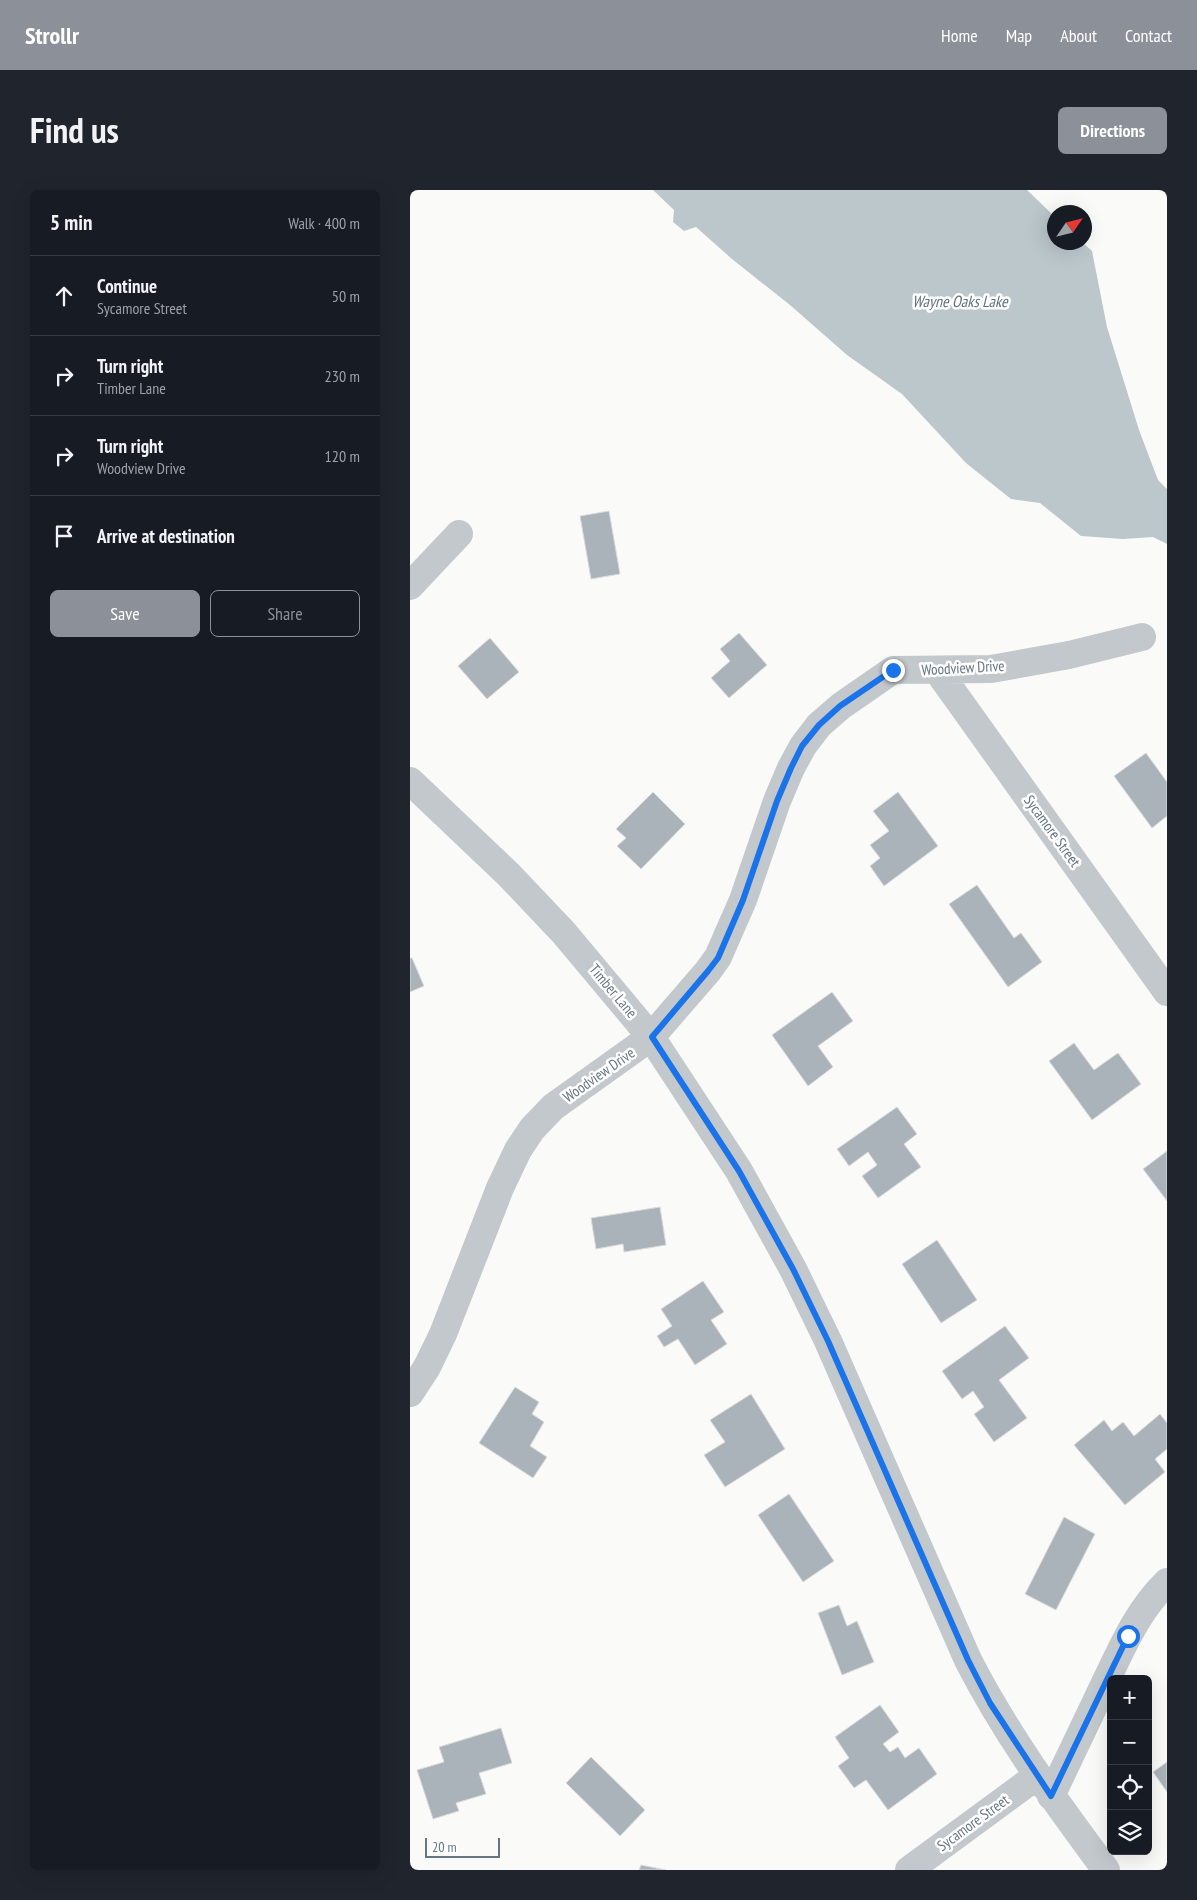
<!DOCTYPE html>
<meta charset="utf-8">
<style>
:root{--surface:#171b24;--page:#20242c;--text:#f1f3f6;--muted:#9ea1a6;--line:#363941;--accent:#8c9099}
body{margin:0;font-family:"PT Sans Narrow",sans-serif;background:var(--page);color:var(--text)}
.controls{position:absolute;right:15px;bottom:15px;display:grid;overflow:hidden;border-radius:8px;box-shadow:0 5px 20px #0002}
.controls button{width:45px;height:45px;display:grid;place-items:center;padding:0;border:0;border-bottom:1px solid var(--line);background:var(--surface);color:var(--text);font:25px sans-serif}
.compass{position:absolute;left:637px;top:15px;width:45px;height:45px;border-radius:50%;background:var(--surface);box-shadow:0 5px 20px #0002;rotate:55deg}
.scale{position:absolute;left:15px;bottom:12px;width:75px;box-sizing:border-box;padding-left:5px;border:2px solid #657683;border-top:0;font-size:14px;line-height:18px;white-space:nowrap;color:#657683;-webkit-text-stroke:4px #fff;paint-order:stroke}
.stop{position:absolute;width:15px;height:15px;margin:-11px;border:4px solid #1a73e8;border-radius:50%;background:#fff}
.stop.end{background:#1a73e8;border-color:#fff;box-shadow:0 1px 5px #0008}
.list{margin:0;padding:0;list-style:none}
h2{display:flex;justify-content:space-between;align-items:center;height:65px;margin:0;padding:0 20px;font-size:21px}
h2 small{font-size:16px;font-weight:400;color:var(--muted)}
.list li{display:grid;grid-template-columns:32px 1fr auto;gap:15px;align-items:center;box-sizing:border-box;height:80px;padding:0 20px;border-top:1px solid var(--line)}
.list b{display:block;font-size:19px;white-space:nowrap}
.list p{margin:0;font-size:16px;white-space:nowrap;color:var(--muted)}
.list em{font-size:16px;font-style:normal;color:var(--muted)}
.actions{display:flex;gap:10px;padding:15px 20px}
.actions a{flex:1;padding:11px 0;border:1px solid var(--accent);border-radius:8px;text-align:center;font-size:18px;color:var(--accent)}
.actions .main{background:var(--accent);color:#fff}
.icon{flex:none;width:28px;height:28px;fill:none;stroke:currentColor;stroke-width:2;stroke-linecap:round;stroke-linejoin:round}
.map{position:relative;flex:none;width:757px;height:1680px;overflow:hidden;border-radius:8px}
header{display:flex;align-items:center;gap:30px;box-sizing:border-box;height:70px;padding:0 25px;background:var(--accent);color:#fff}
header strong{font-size:24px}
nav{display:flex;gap:28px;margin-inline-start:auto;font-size:18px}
.intro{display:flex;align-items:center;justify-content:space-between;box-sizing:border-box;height:120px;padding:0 30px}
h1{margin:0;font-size:35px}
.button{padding:12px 22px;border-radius:8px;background:var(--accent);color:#fff;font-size:18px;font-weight:700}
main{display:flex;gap:30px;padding:0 30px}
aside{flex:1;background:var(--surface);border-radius:8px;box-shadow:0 5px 20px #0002}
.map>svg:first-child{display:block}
.water{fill:#bbc7cb}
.building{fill:#aab3b9;stroke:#dcdcda}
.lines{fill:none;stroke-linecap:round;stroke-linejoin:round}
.minor{stroke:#c3c8cc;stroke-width:28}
.route{stroke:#1a73e8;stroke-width:6}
.labels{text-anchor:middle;stroke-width:5;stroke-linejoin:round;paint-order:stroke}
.street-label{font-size:15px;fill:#657683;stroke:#fff}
.water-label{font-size:16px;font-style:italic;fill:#60757c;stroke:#fff}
</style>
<header>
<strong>Strollr</strong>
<nav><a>Home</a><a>Map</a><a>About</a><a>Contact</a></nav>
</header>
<div class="intro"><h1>Find us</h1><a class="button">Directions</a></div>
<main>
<aside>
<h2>5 min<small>Walk · 400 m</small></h2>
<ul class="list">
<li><svg class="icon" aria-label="ahead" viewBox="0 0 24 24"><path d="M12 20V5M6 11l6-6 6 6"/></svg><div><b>Continue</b><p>Sycamore Street</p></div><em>50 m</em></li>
<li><svg class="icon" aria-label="right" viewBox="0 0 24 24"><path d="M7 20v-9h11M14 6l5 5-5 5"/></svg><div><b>Turn right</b><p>Timber Lane</p></div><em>230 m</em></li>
<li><svg class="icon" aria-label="right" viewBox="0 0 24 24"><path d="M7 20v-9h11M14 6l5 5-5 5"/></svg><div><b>Turn right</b><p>Woodview Drive</p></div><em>120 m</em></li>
<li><svg class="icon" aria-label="arrive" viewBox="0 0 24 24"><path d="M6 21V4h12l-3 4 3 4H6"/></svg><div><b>Arrive at destination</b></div></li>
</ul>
<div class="actions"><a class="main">Save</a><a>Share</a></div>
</aside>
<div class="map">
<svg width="757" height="1680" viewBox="0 0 757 1680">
<rect width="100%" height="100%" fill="#fafaf8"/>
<!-- water -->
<path class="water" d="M243,0H617L644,26V52L673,53L682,61L697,137L729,240L748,290L757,299V354L743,347L713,349L671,346L630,313L601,309L556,273L492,204L437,165L380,115L322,69L286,37L274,41L263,32L264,20Z"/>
<!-- building -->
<path class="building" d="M199,321L210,384L181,389L170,326Z
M329,443L357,475L319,508L301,488L320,471L310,459Z
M80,448L109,482L77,509L48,476Z
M736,563L757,592V626L742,638L704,586Z
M243,602L275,634L231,679L207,656L216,648L206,639Z
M488,602L528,656L474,696L460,676L470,668L460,655L479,641L463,621Z
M567,695L604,748L611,743L632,772L598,797L539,714Z
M0,768H2L14,796L0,802Z
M422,802L443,831L408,856L423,877L398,896L362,845Z
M664,853L684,880L708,863L731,894L682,930L639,871Z
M487,917L507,944L494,954L511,977L468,1008L452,986L467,975L458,962L439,976L427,959Z
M757,961V1011L733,979Z
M250,1017L256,1055L214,1062L213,1054L186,1059L181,1028Z
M527,1050L567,1110L531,1133L492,1074Z
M293,1091L314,1122L301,1130L317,1154L285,1175L268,1149L254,1157L247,1146L262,1136L251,1119Z
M595,1136L619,1168L589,1190L617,1228L584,1252L564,1224L574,1217L563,1201L552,1209L532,1181Z
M105,1197L129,1212L122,1224L134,1232L120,1256L137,1267L123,1288L69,1253Z
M341,1204L375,1259L315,1297L294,1265L315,1252L300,1230Z
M750,1224L757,1233V1259L745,1269L755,1282L715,1315L664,1255L694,1230L702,1241L713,1232L724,1246Z
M379,1304L424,1371L393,1392L348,1325Z
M654,1327L685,1344L646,1420L615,1404Z
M429,1415L437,1436L447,1431L464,1472L432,1485L408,1423Z
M470,1515L489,1542L473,1554L480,1562L488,1557L495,1568L509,1558L527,1584L478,1620L456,1590L444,1598L428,1576L439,1568L425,1547Z
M91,1538L102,1573L69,1583L76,1604L46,1613L49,1621L23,1629L7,1580L34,1572L29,1557Z
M181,1567L235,1620L210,1646L156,1593Z
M757,1572V1602L743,1582Z
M231,1675L256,1680H229Z"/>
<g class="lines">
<!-- minor -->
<path class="minor" d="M0,396L49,344
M527,480L757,802
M0,591L98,684L154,743L241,847L329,981L383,1079L418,1151L558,1470C597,1546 645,1611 696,1680
M0,1203L17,1177L33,1144L90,998L108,960L122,939L143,917L241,847L298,781L308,767L333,710L367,611L381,578L393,556L409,535L431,516L483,480L581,479L659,465L732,447
M641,1606C659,1569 676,1532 694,1495C712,1458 727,1421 757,1392
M499,1680L627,1586"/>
</g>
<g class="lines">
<!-- route -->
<path class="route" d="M483,480L430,516L409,535L392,556L381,578L367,611L333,710L308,768L298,781L242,847L329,981L383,1079L418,1151L558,1470L580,1513L641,1606L718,1446"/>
</g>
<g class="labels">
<!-- street labels -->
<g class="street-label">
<text transform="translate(553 478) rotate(-3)" y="5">Woodview Drive</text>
<text transform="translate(642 641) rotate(54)" y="5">Sycamore Street</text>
<text transform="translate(203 801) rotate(50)" y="5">Timber Lane</text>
<text transform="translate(189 885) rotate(-35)" y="5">Woodview Drive</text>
<text transform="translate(563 1633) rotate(-36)" y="5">Sycamore Street</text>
</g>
<!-- water labels -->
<g class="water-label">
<text x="550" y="117">Wayne Oaks Lake</text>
</g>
</g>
</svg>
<div class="controls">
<button>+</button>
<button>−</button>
<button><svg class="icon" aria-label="locate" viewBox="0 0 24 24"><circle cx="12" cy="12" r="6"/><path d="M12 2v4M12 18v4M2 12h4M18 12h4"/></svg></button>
<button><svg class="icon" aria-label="layers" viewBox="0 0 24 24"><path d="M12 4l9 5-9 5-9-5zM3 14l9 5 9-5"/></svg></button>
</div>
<svg class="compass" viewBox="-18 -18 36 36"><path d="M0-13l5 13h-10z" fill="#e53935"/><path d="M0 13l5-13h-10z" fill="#9ea1a6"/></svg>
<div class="scale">20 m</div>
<div class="stop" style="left:718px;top:1446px"></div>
<div class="stop end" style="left:483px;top:480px"></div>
</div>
</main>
